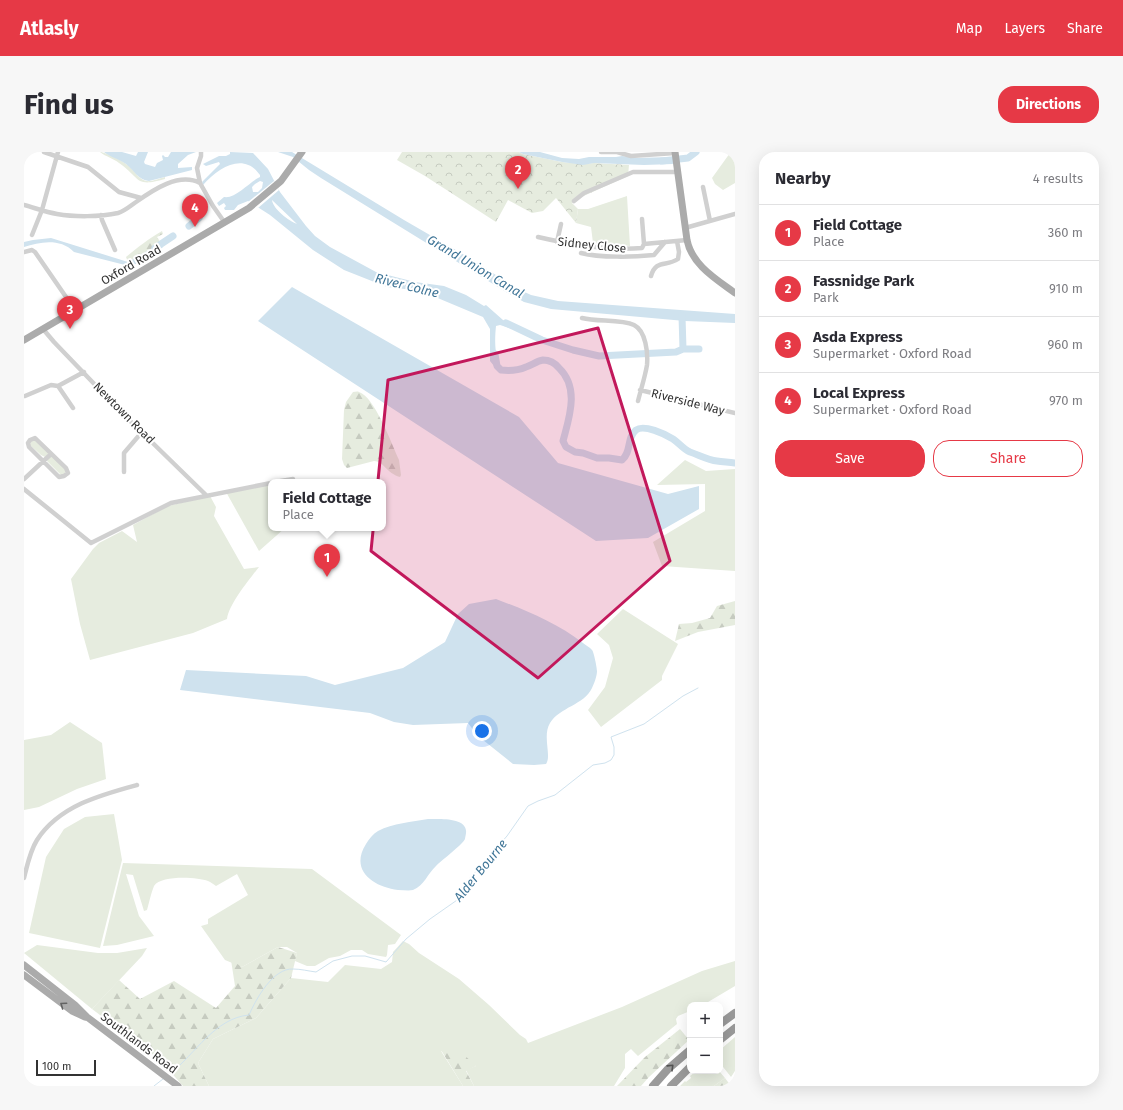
<!DOCTYPE html>
<meta charset="utf-8">
<style>
:root{--surface:#fff;--page:#f7f7f7;--text:#2b2b33;--muted:#7c7c81;--line:#e1e1e2;--accent:#e63946}
body{margin:0;font-family:"Fira Sans",sans-serif;background:var(--page);color:var(--text)}
.controls{position:absolute;right:12px;bottom:12px;display:grid;overflow:hidden;border-radius:8px;box-shadow:0 4px 16px #0002}
.controls button{width:36px;height:36px;display:grid;place-items:center;padding:0;border:0;border-bottom:1px solid var(--line);background:var(--surface);color:var(--text);font:20px sans-serif}
.scale{position:absolute;left:12px;bottom:10px;width:60px;box-sizing:border-box;padding-left:4px;border:2px solid #333;border-top:0;font-size:11px;line-height:14px;white-space:nowrap;color:#333;-webkit-text-stroke:3px #fff;paint-order:stroke}
.you{position:absolute;left:458px;top:579px;width:14px;height:14px;margin:-10px;border:3px solid #fff;border-radius:50%;background:#1a73e8;box-shadow:0 0 0 6px #1a73e833}
.badge{display:grid;place-items:center;width:26px;height:26px;border-radius:50%;background:var(--accent);color:#fff;font-size:13px;font-weight:700}
.pin{position:absolute;translate:-50% -33px;filter:drop-shadow(0 1px 2px #0008)}
.pin::after{content:'';position:absolute;top:21px;width:14px;height:12px;background:inherit;clip-path:polygon(0 0,100% 0,50% 100%)}
.popup{position:absolute;left:244px;top:327px;width:118px;height:52px;box-sizing:border-box;display:grid;place-content:center;border-radius:8px;background:var(--surface);filter:drop-shadow(0 1px 3px #0005);font-size:13px;white-space:nowrap;color:var(--muted)}
.popup b{font-size:15px;color:var(--text)}
.popup::after{content:'';position:absolute;left:50%;top:100%;margin-left:-8px;border:8px solid transparent;border-top-color:var(--surface)}
.list{margin:0;padding:0;list-style:none}
h2{display:flex;justify-content:space-between;align-items:center;height:52px;margin:0;padding:0 16px;font-size:17px}
h2 small{font-size:13px;font-weight:400;color:var(--muted)}
.list li{display:grid;grid-template-columns:26px 1fr auto;gap:12px;align-items:center;box-sizing:border-box;height:56px;padding:0 16px;border-top:1px solid var(--line)}
.list b{display:block;font-size:15px;white-space:nowrap}
.list p{margin:0;font-size:13px;white-space:nowrap;color:var(--muted)}
.list em{font-size:13px;font-style:normal;color:var(--muted)}
.actions{display:flex;gap:8px;padding:12px 16px}
.actions a{flex:1;padding:9px 0;border:1px solid var(--accent);border-radius:16px;text-align:center;font-size:14px;color:var(--accent)}
.actions .main{background:var(--accent);color:#fff}
.map{position:relative;flex:none;width:711px;height:934px;overflow:hidden;border-radius:16px}
header{display:flex;align-items:center;gap:24px;box-sizing:border-box;height:56px;padding:0 20px;background:var(--accent);color:#fff}
header strong{font-size:19px}
nav{display:flex;gap:22px;margin-inline-start:auto;font-size:14px}
.intro{display:flex;align-items:center;justify-content:space-between;box-sizing:border-box;height:96px;padding:0 24px}
h1{margin:0;font-size:28px}
.button{padding:10px 18px;border-radius:16px;background:var(--accent);color:#fff;font-size:14px;font-weight:700}
main{display:flex;gap:24px;padding:0 24px}
aside{flex:1;background:var(--surface);border-radius:16px;box-shadow:0 4px 16px #0002}
.map>svg:first-child{display:block}
.green{fill:#e6ecdf}
.forest{fill:url(#forest-firs)}
.park{fill:url(#park-crowns)}
.water{fill:#cfe2ee;fill-rule:evenodd}
.pier{fill:#fff}
.lines{fill:none;stroke-linecap:round;stroke-linejoin:round}
.stream{stroke:#cfe2ee;stroke-width:1}
.river{stroke:#cfe2ee;stroke-width:7}
.minor{stroke:#d0d0d0;stroke-width:4.5}
.primary{stroke:#ababab;stroke-width:7}
.motorway{stroke:#9a9a9a;stroke-width:8}
.oneway{stroke:#636363}
.oneway2{stroke:#525252}
.marked{fill:#c2185b;fill-opacity:0.2;stroke:#c2185b;stroke-width:3;stroke-linejoin:round}
.labels{text-anchor:middle;stroke-width:4;stroke-linejoin:round;paint-order:stroke}
.street-label{font-size:12px;fill:#333;stroke:#fff}
.water-label{font-size:13px;font-style:italic;fill:#3f7597;stroke:#fff}
</style>
<header>
<strong>Atlasly</strong>
<nav><a>Map</a><a>Layers</a><a>Share</a></nav>
</header>
<div class="intro"><h1>Find us</h1><a class="button">Directions</a></div>
<main>
<div class="map">
<svg width="711" height="934" viewBox="0 0 711 934">
<defs>
<pattern id="forest-firs" width="22" height="20" patternUnits="userSpaceOnUse"><rect width="22" height="20" fill="#e6ecdf"/><path d="M5 1l3.5 6h-7zM16 11l3.5 6h-7z" fill="#c6cbc0"/></pattern>
<pattern id="park-crowns" width="20" height="18" patternUnits="userSpaceOnUse"><rect width="20" height="18" fill="#e6ecdf"/><path d="M2 6a3 3 0 1 1 6 0M12 15a3 3 0 1 1 6 0" fill="none" stroke="#c6cbc0"/></pattern>
</defs>
<rect width="100%" height="100%" fill="#fff"/>
<!-- green -->
<path class="green" d="M76,0C82,0 101,10 106,15C111,20 115,27 122,29C128,30 136,26 141,25V27C110,36 117,26 95,11C89,6 82,5 76,0Z
M706,1L711,9V31L699,38L691,32L688,26Z
M603,44L606,94L569,91L567,75L552,71L554,57H564Z
M9,286L25,301L21,305L17,303L6,293L7,287Z
M27,302L43,319L39,323H37L23,309L22,307Z
M661,308L682,319L711,317V419L638,414L629,390L681,359V332L633,333Z
M246,332L247,376H261L235,399L202,340Z
M186,344L192,355L190,364L220,417L235,415C225,428 205,452 203,467L169,481L66,508L56,472L47,427L69,397L75,391L98,379L113,390L109,373L144,354Z
M599,457L654,492L638,524V528L577,575L564,558L581,535L589,506L585,493L573,482Z
M46,570L78,591L82,627L53,637L15,655L0,658V588L27,583Z
M90,662L98,708L76,796L5,781L22,705L40,677L61,665Z
M99,711L288,717L377,783L371,792L364,793L363,803L362,805L344,802L338,798H327L316,804L305,806L291,814H283L271,809L273,801L263,795H254L218,815L201,808L177,774L184,772V767L224,743L213,722L192,734C189,732 187,730 184,729C173,725 137,723 130,734C127,741 125,751 123,758L120,759L109,723L102,722L115,764L130,784L93,793L79,794Z
M379,789L385,792L395,801L435,827L465,853L496,883L502,887L504,891L598,855L678,819L711,809V834L679,853H666V859L654,864L652,867L653,872L614,904L607,897L601,902V916L590,934H450L442,918L452,914L417,899L439,934H185L174,911L189,887L232,866L267,826L304,830L321,813L357,817L368,810L369,800Z
M13,793L74,801H93L123,796L118,804L68,857L0,801Z
M711,885V919L707,925L696,911V898Z
M672,919H695L701,926L690,934H656L661,929L662,930L667,926L666,924Z"/>
<!-- forest -->
<path class="forest" d="M138,79L139,82L133,85L137,91L104,110L102,105C113,96 124,87 138,79Z
M329,240C331,240 333,239 335,240C351,245 368,293 375,308L377,323L376,325C362,321 361,310 350,309L323,316L320,313L318,307L320,258L322,250Z
M711,449V473L674,480L651,489L655,472L668,471L686,466L693,454Z
M254,795L273,801L267,826L232,866L189,887L174,911L185,934H159L136,908L68,857L95,828L116,847L150,829L192,856L211,834L207,808L218,815Z
M656,877L665,888L625,925L617,934H593L621,905Z
M417,898L436,899L452,914L442,919L450,934H439Z
M701,926L707,934H690Z"/>
<!-- park -->
<path class="park" d="M378,0H495L499,2L538,10L559,12L570,11L605,13L604,24L553,47L548,51L554,57L552,71L532,46L519,59L508,61L484,48L472,70L401,24L373,8Z"/>
<!-- water -->
<path class="water" d="M80,0H98L112,4L114,0H124L120,10L121,12L131,15L133,11L139,8L138,4L139,3L141,5H144L147,0H172L164,3L154,12V16L168,15V18L125,29C114,28 110,18 102,12C95,7 86,5 80,0Z
M206,0L229,1L244,17L256,40L282,74L291,84L306,95L352,120L391,130L420,134L442,143L460,154L462,153L479,168L491,173L488,177L476,173L472,174C471,184 470,200 475,209L470,214L466,209V177L459,165L416,147L399,139L363,135L320,118L289,98L246,63L224,49L214,53L210,58H201L200,56L202,54L200,51L195,54L193,51L200,45C212,47 225,30 236,25V23C220,0 195,15 179,33L178,30L196,12L195,10L182,14L179,12L195,4H202L206,2ZM236,29L239,30L238,36L234,40H229L228,35L231,32ZM248,48L273,72C265,69 249,57 248,48Z
M254,0H268L380,68L449,108L490,135L507,143L534,149L711,162V171L661,169L527,157L500,150L482,140L297,26L285,18L269,5Z
M495,0H516L538,6L555,7L565,5H592L598,4L612,6L647,5L649,12L620,13L570,11L559,13L538,10L499,2Z
M27,86L104,110L137,91L139,95C129,102 117,112 105,114L50,100C36,86 16,90 0,95V90L9,88Z
M268,135L495,265L534,311L644,342L675,334V357L624,386L572,389L234,169Z
M472,447C501,458 533,471 559,491C561,493 566,495 568,498C570,500 573,516 573,519C573,524 570,532 568,536C560,553 536,555 526,571C518,584 528,604 522,612L510,613L489,612L454,584L444,571L389,573L370,570L346,561L156,538L162,518L282,524L311,533L379,516L421,490L434,462L445,452Z
M404,667C415,667 444,665 442,681C442,682 441,686 441,687C438,693 418,708 412,714C404,721 400,734 389,738C385,739 379,738 374,738C350,735 325,719 342,692C345,687 349,682 354,679C369,671 388,670 404,667Z"/>
<!-- pier -->
<path class="pier" d="M250,29L255,38L234,56L224,50Z"/>
<g class="lines">
<!-- stream -->
<path class="stream" d="M147,921C171,902 191,866 225,863C232,847 249,816 269,817C277,817 284,819 292,820L309,809L328,804H341L362,810L382,787L406,767L436,746L438,735L483,684L504,654L514,649L531,643L569,613L581,611L587,608L590,603V595L587,585L620,572L659,544L674,536
M130,934L139,927"/>
<!-- river -->
<path class="river" d="M638,9L664,6L672,0
M165,74L175,66
M131,96L149,84
M658,164L659,197
M482,171L518,188L549,198L575,204L652,200L659,197H675
M471,202L473,214L477,218C485,219 495,218 502,215C508,213 513,209 519,208C526,208 531,211 535,216C556,236 545,266 539,289L542,295L551,300L559,301L573,306H585L598,308C608,300 602,286 612,278C620,272 641,282 649,287C655,291 659,297 666,300C675,303 684,308 693,309C699,310 705,310 711,311"/>
<!-- minor -->
<path class="minor" d="M20,0L64,15L95,40L117,46
M577,0H593L607,4L651,1
M176,31L173,16L177,4V0
M679,35L686,69
M550,49L560,41L609,20H653
M0,53C11,56 22,60 33,62C50,65 76,65 94,61C101,59 106,54 112,50C129,38 155,20 176,31L189,54L201,71
M77,63L78,68L91,98
M618,67L620,92L663,88
M661,76L711,62
M8,83L18,58L34,0
M514,85C548,93 583,99 618,96L620,92
M533,90L537,72
M0,100L8,98L11,100L51,158
M557,101C576,106 610,105 630,103L641,90
M627,124C632,107 642,115 654,107L655,100L653,89
M558,166C573,170 597,167 610,173C622,179 624,201 623,213C621,225 617,237 614,249
M19,177L30,190L101,264L182,343
M34,234L49,256
M616,238L711,261
M1,244L27,233L34,234L60,220
M11,286L42,316L44,321L40,324L35,325L5,295L4,291L6,288Z
M100,320V301L118,280
M0,327L27,302
M251,330L269,327
M0,337L67,391L147,351L247,331
M0,726C3,714 6,699 13,688C35,654 76,643 113,633"/>
<!-- primary -->
<path class="primary" d="M651,0L663,88C668,113 692,127 711,141
M0,188L225,56L257,29L278,0
M0,813L51,853L63,865L154,934
M0,823L48,859L61,865"/>
<!-- motorway -->
<path class="motorway" d="M696,872L711,861
M696,888L711,876
M629,934L644,917L666,898
M647,934L666,915"/>
</g>
<!-- one-way arrows -->
<defs><path id="oneway-chevron" d="M-2-3.5L2.5 0L-2 3.5" fill="none" stroke-width="1.6" stroke-linecap="round" stroke-linejoin="round"/></defs>
<use class="oneway" href="#oneway-chevron" transform="translate(39 853) rotate(-145)"/>
<use class="oneway2" href="#oneway-chevron" transform="translate(647 915) rotate(-44)"/>
<!-- marked area -->
<path class="marked" d="M574,176L646,409L514,526L347,399L364,228Z"/>
<g class="labels">
<!-- street labels -->
<g class="street-label">
<text transform="translate(568 93) rotate(6)" y="4">Sidney Close</text>
<text transform="translate(107 113) rotate(-30)" y="4">Oxford Road</text>
<text transform="translate(664 250) rotate(14)" y="4">Riverside Way</text>
<text transform="translate(100 261) rotate(45)" y="4">Newtown Road</text>
<text transform="translate(115 891) rotate(37)" y="4">Southlands Road</text>
</g>
<!-- water labels -->
<g class="water-label">
<text transform="translate(452 114) rotate(31)" y="5">Grand Union Canal</text>
<text transform="translate(383 133) rotate(14)" y="5">River Colne</text>
<text transform="translate(456 718) rotate(-51)" y="5">Alder Bourne</text>
</g>
</g>
</svg>
<div class="controls">
<button>+</button>
<button>−</button>
</div>
<div class="scale">100 m</div>
<div class="you"></div>
<div class="pin badge" style="left:303px;top:425px">1</div>
<div class="popup"><b>Field Cottage</b>Place</div>
<div class="pin badge" style="left:494px;top:37px">2</div>
<div class="pin badge" style="left:46px;top:177px">3</div>
<div class="pin badge" style="left:171px;top:75px">4</div>
</div>
<aside>
<h2>Nearby<small>4 results</small></h2>
<ul class="list">
<li><span class="badge">1</span><div><b>Field Cottage</b><p>Place</p></div><em>360 m</em></li>
<li><span class="badge">2</span><div><b>Fassnidge Park</b><p>Park</p></div><em>910 m</em></li>
<li><span class="badge">3</span><div><b>Asda Express</b><p>Supermarket · Oxford Road</p></div><em>960 m</em></li>
<li><span class="badge">4</span><div><b>Local Express</b><p>Supermarket · Oxford Road</p></div><em>970 m</em></li>
</ul>
<div class="actions"><a class="main">Save</a><a>Share</a></div>
</aside>
</main>
